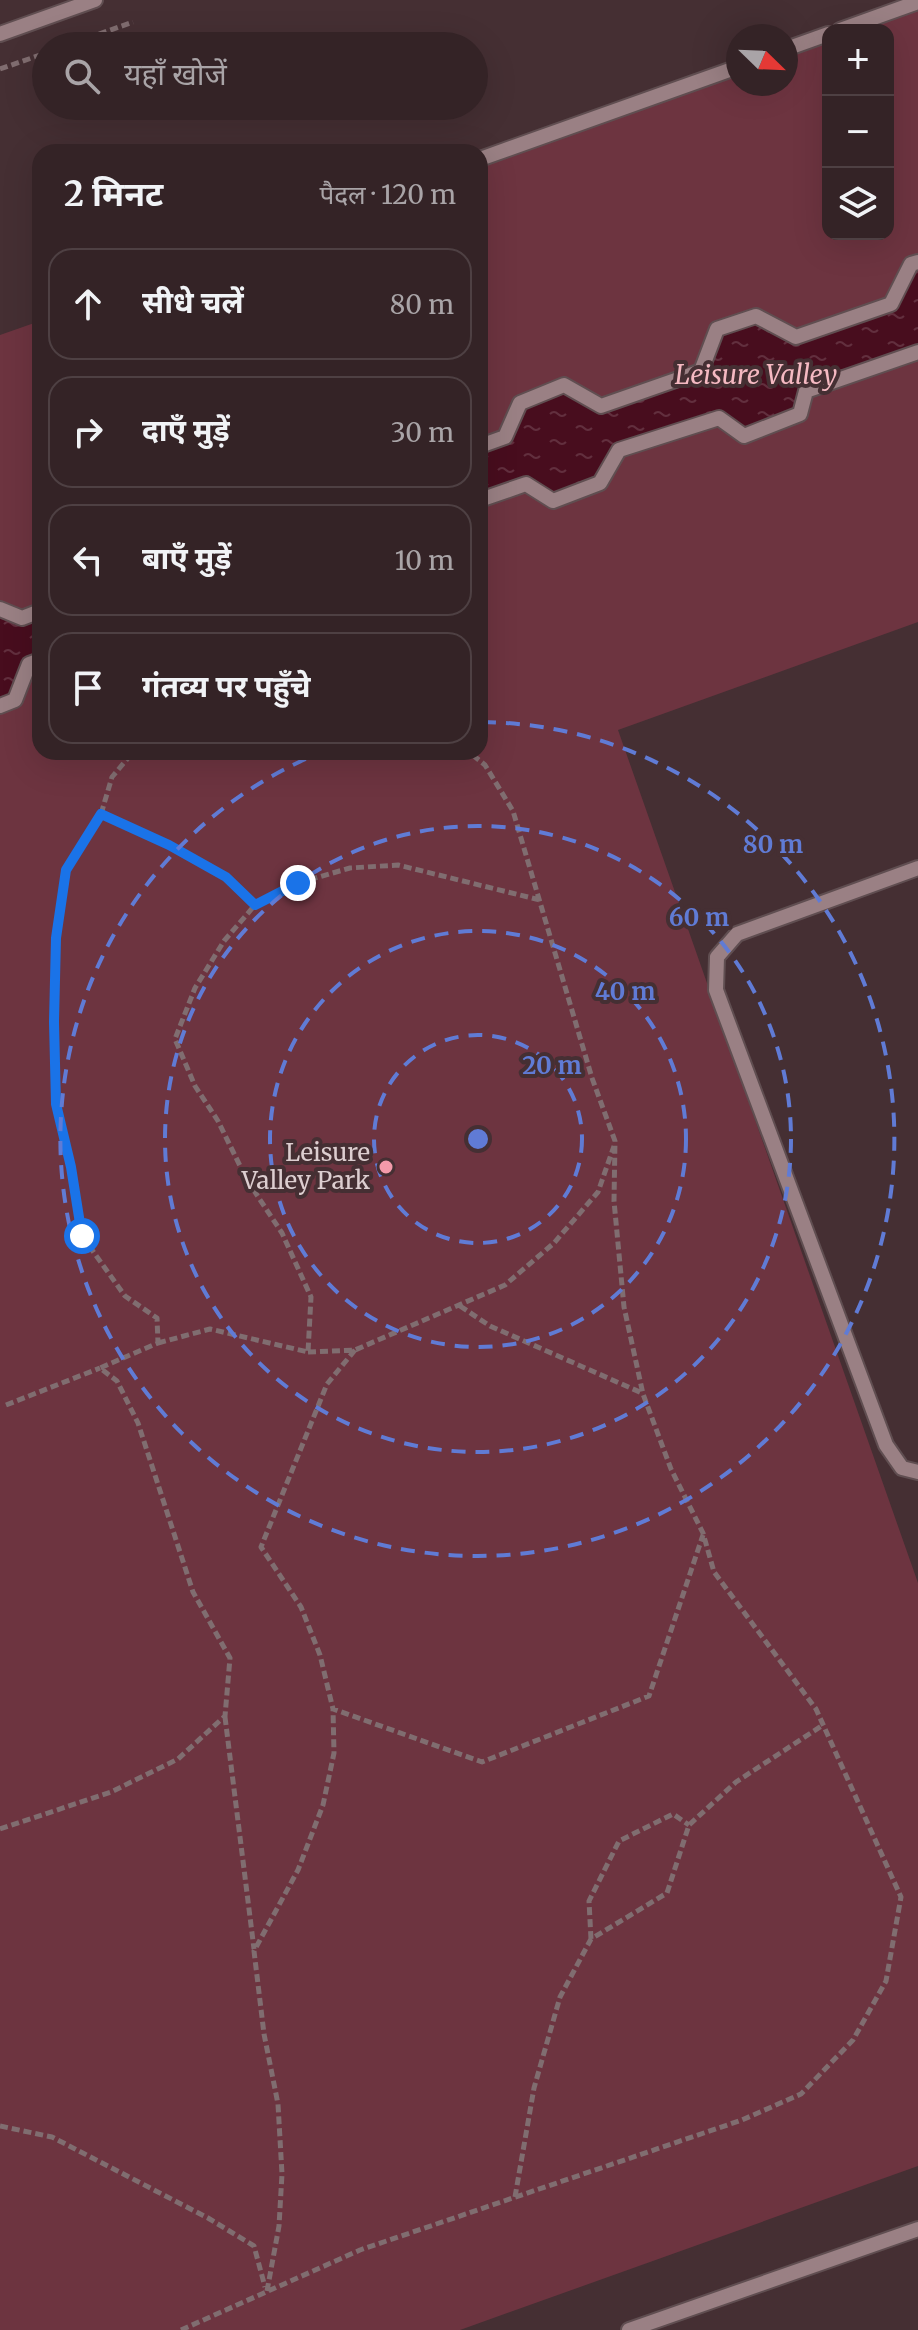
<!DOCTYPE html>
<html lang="hi">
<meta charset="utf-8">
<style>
:root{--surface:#342326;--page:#3c2b2e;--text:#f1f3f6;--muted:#a9a4a7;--line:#4e4043}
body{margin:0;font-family:Merriweather,"Noto Sans Devanagari",serif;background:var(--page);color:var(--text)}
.controls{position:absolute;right:24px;top:24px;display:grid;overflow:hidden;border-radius:16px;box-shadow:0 8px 32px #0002}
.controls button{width:72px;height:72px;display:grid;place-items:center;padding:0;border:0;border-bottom:2px solid var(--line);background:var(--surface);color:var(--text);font:40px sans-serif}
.compass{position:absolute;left:726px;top:24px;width:72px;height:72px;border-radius:50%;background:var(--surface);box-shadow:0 8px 32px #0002;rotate:113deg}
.stop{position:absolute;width:24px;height:24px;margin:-18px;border:6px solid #1a73e8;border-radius:50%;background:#fff}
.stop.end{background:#1a73e8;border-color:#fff;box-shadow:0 2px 8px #0008}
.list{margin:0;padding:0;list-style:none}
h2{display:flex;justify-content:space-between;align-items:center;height:104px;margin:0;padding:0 32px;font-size:34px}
h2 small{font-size:26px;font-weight:400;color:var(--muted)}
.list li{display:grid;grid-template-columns:52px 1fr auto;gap:24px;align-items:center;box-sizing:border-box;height:112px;margin:0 16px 16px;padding:0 16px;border:2px solid var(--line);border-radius:24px}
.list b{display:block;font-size:30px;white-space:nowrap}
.list em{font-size:26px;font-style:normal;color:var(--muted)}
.icon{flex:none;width:44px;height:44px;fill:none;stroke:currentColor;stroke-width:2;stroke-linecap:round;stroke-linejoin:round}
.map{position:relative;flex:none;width:918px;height:2330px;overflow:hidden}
.search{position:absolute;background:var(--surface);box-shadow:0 8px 32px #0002;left:32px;top:32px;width:456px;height:88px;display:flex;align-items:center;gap:20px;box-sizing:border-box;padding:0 28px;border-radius:44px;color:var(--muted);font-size:30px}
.panel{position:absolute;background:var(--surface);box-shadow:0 8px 32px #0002;left:32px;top:144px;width:456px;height:616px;border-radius:24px}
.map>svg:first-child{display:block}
.green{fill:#6d3440}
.water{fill:url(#water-ripples)}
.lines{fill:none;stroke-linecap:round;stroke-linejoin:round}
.minor-casing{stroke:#604e51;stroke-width:18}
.path{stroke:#806d70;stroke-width:5;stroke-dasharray:8 4;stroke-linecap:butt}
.minor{stroke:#9a8084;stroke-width:14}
.route{stroke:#1a73e8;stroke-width:10}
.ring{fill:none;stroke:#607bd5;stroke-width:4;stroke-dasharray:14 10}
.poi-dot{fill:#f39aaa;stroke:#452f33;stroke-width:3}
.labels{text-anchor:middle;stroke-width:8;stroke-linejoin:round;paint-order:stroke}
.poi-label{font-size:24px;fill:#ddced0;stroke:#452f33;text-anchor:end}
.water-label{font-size:26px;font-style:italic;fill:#f5b9c2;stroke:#452f33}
.centre{fill:#607bd5;stroke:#452f33;stroke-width:4}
.ring-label{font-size:24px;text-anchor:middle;font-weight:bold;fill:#607bd5;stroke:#452f33;stroke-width:8;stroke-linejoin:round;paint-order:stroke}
</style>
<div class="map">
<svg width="918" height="2330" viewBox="0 0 918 2330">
<defs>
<pattern id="water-ripples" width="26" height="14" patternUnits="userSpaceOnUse" patternTransform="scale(2)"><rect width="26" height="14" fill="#480d1e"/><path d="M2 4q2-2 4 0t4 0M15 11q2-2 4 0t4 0" fill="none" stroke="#622f3e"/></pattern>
</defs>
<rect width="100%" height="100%" fill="#452f33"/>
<!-- green -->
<path class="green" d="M918,6V622L618,730L918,1583V2166L460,2330H0V335L40,321V752H480V163L738,71V84H786V54L828,39V234H888V30H852Z"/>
<!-- water -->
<path class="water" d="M918,262V352L807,391L800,414L744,436L718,418L619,450L600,483L553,501L526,484L480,500V446L505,437L520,403L564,385L602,406L701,371L717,329L756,316L796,337L891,304Z
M0,609L22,617L40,611V660L15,700L0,706Z"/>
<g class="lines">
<!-- minor casing -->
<g class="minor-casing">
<path id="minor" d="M840,30L918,2
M0,34L95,0
M786,49L828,34
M480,159L738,67
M480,446L505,437L520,403L564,385L601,406L701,371L717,329L756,316L796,337L891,304L911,264L918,262
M480,500L526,484L553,501L600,483L619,450L719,418L744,436L800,414L806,391L918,352
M0,609L22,618L40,611
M0,706L15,700L29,664L40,660
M918,868L737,934L717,957L716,990L886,1445L902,1468L918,1472
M629,2330L918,2229"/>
</g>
<!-- path -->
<path class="path" d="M65,46L133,22
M0,69L46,53
M101,814L169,845L226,877L255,905
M460,1306L490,1326L642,1393
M158,1343L210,1329L308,1352L311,1297L282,1233L247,1180L218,1121L195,1086L175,1039L195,988L224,941L255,905L298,883L350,868L398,865L540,900
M355,1350L327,1384L261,1547L301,1607L320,1655L333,1709L482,1762L649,1696L703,1535
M308,1352L355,1350L505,1285L554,1243L598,1192L614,1146
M6,1405L100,1368
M225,1717L254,1949
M0,1829L111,1792L178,1759L225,1716L230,1658L193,1592L138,1423L117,1381L100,1368L158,1343L157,1318L125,1296L82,1236L71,1167L56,1104V938L66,870L101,814L112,777L133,752
M591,1939L589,1901L619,1841L673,1814L689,1825
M0,2126L52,2137L208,2218L254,2246L265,2287
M515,2197L534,2088L560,1997L591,1939L667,1893L689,1825L736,1782L823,1725
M267,2291L279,2226L282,2174L278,2104L264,2034L254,1951L298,1870L323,1805L334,1753L333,1709
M181,2330L360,2250L742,2120L801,2094L853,2040L886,1981L901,1897L816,1709L714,1572L703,1533L671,1469L643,1394L624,1307L614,1201L615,1141L592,1078L513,811L485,765L469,752"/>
<!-- minor -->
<use href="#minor" class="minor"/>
</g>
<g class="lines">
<!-- route -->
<path class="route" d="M82,1236L71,1167L56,1104L54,1022L56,938L66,870L101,814L169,845L226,877L255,905L298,883"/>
</g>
<!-- distance rings -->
<g class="ring">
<circle cx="478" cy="1139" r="104"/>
<circle cx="478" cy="1139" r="208"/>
<circle cx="478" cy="1139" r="313"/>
<path d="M482 722A417 417 0 1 1 322 752"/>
</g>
<!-- markers -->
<circle class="poi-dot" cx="386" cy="1167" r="8"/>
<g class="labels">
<!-- poi labels -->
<g class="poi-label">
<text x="370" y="1161">Leisure<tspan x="370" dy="28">Valley Park</tspan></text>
</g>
<!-- water labels -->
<g class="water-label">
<text x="756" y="384">Leisure Valley</text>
</g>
</g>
<circle cx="478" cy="1139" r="12" class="centre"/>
<g class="ring-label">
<text x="773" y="853">80 m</text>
<text x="699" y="926">60 m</text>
<text x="625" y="1000">40 m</text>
<text x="552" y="1074">20 m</text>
</g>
</svg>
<div class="controls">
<button>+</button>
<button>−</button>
<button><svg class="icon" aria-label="layers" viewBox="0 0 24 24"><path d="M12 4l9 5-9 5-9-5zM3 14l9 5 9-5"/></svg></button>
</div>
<svg class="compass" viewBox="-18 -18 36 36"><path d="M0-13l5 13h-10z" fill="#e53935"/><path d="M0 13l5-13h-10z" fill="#a9a4a7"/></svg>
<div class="stop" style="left:82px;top:1236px"></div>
<div class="stop end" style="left:298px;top:883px"></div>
<div class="search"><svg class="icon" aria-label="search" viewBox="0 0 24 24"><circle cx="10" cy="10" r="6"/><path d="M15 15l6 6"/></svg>यहाँ खोजें</div>
<section class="panel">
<h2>2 मिनट<small>पैदल · 120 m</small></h2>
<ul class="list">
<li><svg class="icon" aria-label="ahead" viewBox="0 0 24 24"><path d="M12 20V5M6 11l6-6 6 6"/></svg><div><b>सीधे चलें</b></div><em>80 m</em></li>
<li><svg class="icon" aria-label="right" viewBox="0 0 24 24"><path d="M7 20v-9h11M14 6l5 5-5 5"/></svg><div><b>दाएँ मुड़ें</b></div><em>30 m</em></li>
<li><svg class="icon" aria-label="left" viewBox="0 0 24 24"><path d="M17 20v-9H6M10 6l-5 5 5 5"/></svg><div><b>बाएँ मुड़ें</b></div><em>10 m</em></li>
<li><svg class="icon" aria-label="arrive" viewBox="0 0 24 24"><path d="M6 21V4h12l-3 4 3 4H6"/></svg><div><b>गंतव्य पर पहुँचे</b></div></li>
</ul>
</section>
</div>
